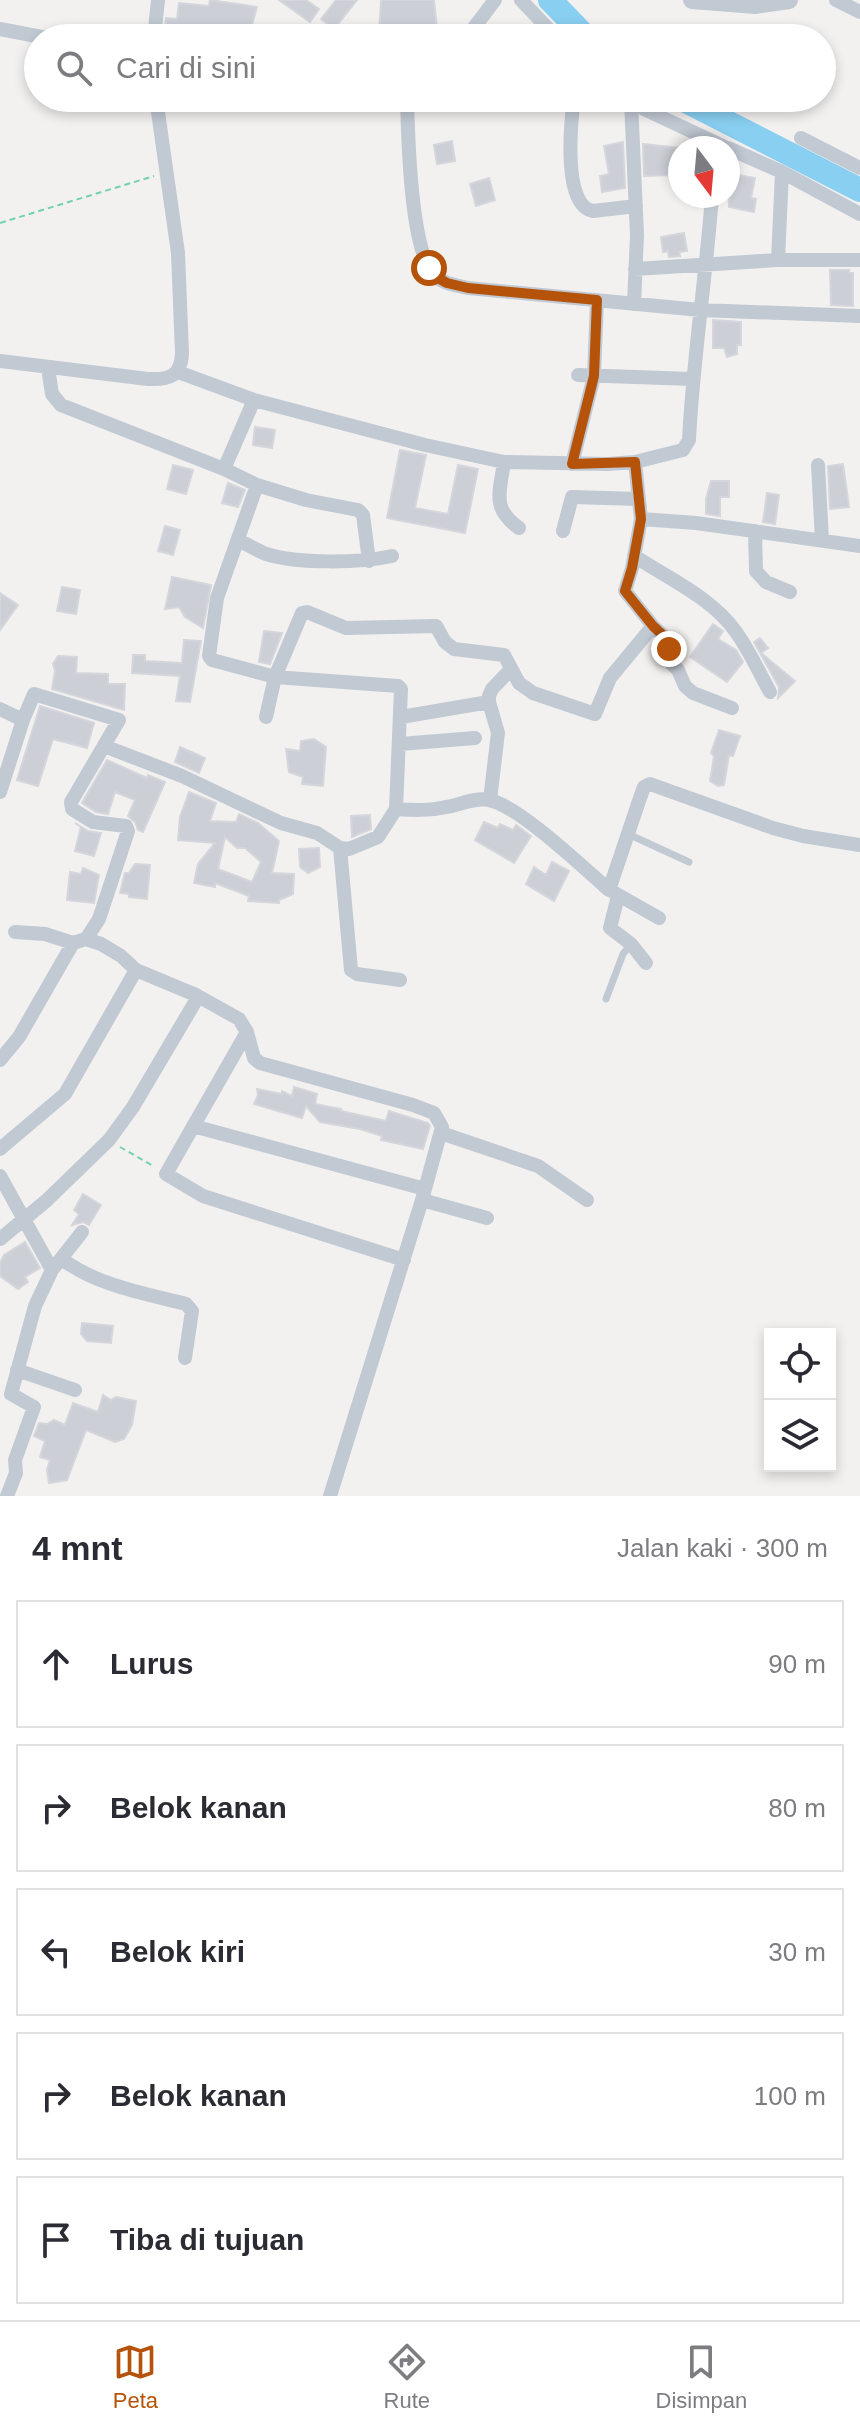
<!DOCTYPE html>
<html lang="id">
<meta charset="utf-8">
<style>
:root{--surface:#fff;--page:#f7f7f7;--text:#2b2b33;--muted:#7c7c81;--line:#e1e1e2;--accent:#b45309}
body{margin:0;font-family:Arial,sans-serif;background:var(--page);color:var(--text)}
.controls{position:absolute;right:24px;bottom:24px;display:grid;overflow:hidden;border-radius:0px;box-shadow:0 4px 12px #0003}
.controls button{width:72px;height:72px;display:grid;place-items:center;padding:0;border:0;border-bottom:2px solid var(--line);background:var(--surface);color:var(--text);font:40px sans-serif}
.compass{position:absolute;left:668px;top:136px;width:72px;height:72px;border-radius:50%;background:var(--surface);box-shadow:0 4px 12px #0003;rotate:164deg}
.stop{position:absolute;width:24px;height:24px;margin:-18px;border:6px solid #b45309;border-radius:50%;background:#fff}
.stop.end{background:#b45309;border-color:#fff;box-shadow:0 2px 8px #0008}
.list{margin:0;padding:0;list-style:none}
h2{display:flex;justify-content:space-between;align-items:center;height:104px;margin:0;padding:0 32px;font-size:34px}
h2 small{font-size:26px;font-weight:400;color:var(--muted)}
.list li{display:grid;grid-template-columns:52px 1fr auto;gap:24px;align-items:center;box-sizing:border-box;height:128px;margin:0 16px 16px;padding:0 16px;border:2px solid var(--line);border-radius:0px}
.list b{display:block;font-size:30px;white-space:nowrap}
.list em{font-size:26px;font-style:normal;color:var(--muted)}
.icon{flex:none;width:44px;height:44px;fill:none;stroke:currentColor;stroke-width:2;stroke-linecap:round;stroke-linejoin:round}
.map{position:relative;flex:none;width:860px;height:1496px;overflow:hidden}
.search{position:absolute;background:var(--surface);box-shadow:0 4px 12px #0003;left:24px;right:24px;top:24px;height:88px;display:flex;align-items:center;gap:20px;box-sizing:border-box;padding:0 28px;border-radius:44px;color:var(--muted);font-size:30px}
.sheet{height:824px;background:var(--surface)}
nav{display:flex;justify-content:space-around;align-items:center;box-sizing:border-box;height:112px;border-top:2px solid var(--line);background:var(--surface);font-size:22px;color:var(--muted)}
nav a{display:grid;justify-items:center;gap:4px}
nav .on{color:var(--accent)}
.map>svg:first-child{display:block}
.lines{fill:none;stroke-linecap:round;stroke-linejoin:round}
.river{stroke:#89cff1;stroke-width:24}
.building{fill:#cccfd6;stroke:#d4d6dc;stroke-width:2;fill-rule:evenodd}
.path{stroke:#73d2ae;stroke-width:2;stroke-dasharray:6 4;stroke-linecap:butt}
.service{stroke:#c1c9d3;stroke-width:7}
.minor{stroke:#c1c9d3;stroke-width:14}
.tertiary{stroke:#c1c9d3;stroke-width:18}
.route{stroke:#b45309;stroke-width:10}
</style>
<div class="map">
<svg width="860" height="1496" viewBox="0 0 860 1496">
<rect width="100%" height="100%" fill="#f3f1f0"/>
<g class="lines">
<!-- river -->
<path class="river" d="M550,0L587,38
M680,98L860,190"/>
</g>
<!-- building -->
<path class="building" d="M210,0L257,7L251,28L283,27V38H164L166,18L177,19L179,3L209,6Z
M279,0H306L319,9L310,22Z
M336,0H357L334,29L321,19Z
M381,0H434L438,38H397V34L379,35Z
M452,141L455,161L437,164L434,145Z
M623,142L625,188L602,192L600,176L609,174L604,146Z
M643,144L679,148L675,175L644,176Z
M738,175L755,178L751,198L756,199L754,212L729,207L728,182L736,184Z
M489,178L495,200L476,206L470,184Z
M684,233L687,251L679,252L680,256L669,257L668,251L663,252L661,237Z
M830,270H849V273H853V306L831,305Z
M713,320L741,322V345H737V354L727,357L724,348H713Z
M255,427L275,430L272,448L253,445Z
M400,450L426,455L415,508L448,514L458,465L478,469L465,533L387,518Z
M843,464L849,507L830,509L828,466Z
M173,465L193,470L186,494L167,489Z
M711,481H729V497H720V516L706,514V499Z
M228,483L245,490L238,507L222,503Z
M767,493L779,495L775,524L763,522Z
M165,526L180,530L173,555L158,551Z
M172,577L211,585L203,628L185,617L179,607L165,609Z
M62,587L80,590L76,614L57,611Z
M0,593L18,605L0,630Z
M713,624L723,631L718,639L736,650L743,662L727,682L690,657Z
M264,631L282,633L270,664L259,662Z
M760,638L768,648L761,653L795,681L778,698L779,687L754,642Z
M184,640L201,641L190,702L176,701L180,676L132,673L133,655H145V661L182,663Z
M58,656L77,657L76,673L108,674V684H125L124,710L52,689L55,671L53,664Z
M40,706L94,723L87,748L53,739L38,786L17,780Z
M719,730L740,736L733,756L729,755L724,785L718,786L710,781L714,756L711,753Z
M314,739L326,747L323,786L302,784L303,777L289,772L286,749L300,751L301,741Z
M180,747L205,758L199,773L175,762Z
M107,760L147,778L148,775L165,782L143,832L138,830L135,822L128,816L135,800L115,792L108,814L96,812L82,803Z
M189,792L216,803L210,821L236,822L239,814L258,823L279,841L272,873L294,874L293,894L279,900V903L248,901L249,896L215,883V887L194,883L198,864L215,843L178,840L180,817ZM225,837L237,848H245L261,862L252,882L218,869Z
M370,815L371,829L352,837L351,816Z
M484,822L498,828L500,824L513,830L516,825L531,836L514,863L475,840Z
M75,823L88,831L101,833L94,856L75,851L81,827Z
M319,848L320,867L308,873L300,867L299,849Z
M552,862L569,871L554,901L526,884L534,867L546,875Z
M135,864L150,865L147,899L129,897V894L120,893L125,873H129Z
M83,868L99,875L94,903L67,900L70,872L81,874Z
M294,1087L317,1094L315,1104L341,1109V1111L386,1121L389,1111L428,1123L430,1126L423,1149L381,1140L382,1136L360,1129L320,1122L306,1106L302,1118L254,1104L258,1095L257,1089L282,1094V1091L292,1096Z
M83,1194L101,1205L89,1225L83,1222L72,1225L79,1214L74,1210Z
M25,1242L40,1268L25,1277L28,1282L18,1289L0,1276V1263L4,1255Z
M82,1323L113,1326L111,1343L87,1341L81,1334Z
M103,1395L111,1400L116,1397L136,1401L132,1425L124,1439L115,1442L86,1430L67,1480L49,1483L47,1470L50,1460L40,1457L45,1441L34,1436L39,1423L47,1424L54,1420L65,1425L73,1403L98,1412Z"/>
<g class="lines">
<!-- path -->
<path class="path" d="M0,223L154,176
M120,1147L153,1166"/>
<!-- service -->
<path class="service" d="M628,834L689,862
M606,999L623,954L631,944"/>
<!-- minor -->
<path class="minor" d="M521,0L557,38
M836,0L860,12
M0,29L47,38
M154,38L158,0
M466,38L495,0
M407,98C408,135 410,249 434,275C443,284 456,285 468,288L700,310L860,316
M574,98C571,121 562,206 593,211L636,206
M628,98L644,109L727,148
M631,101L637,235L634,304
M801,138L860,168
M728,148L782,172L860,214
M778,260L782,172
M635,269L778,260H860
M0,361L148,379C170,380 181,376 182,353L178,253L156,98
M48,368L52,394L61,405L224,469L257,485L306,500L358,510L363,515L369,561
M178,372L254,400L425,445L504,462L608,464L635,462L683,450L689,440C693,358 706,278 712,196
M578,375L692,379
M504,462C500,492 491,508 519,528
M572,464L594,376L597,300
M818,465L822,540
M224,469L254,400
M257,485L217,598L209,656L212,660L275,677L266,717
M641,519L696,523L860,546
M563,531L572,497L639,499
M755,531L756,571L766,582L790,592
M238,540C247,544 256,550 266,554C298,564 360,563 392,556
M634,556C668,578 712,598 736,632C749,650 759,672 770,692
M653,626L668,640L671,663L678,670L685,686L693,693L732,708
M0,709L23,720
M401,717L489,702
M400,744L475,738
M104,746L182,776L281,823L317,833L340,848L349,849L378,837L396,809L401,689L398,686L275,677L302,613L307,612L346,628L436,626L445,642L454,649L504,655L519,683L533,693L595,714L610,678L653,626L625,591L632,568L641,519L635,462
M0,792L23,720L34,694L119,720L71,802L72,809L93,822L126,826L128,831L99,919L86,939
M490,800L498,733L489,702V696L492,689L511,669
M396,809C412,810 429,811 446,807C460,805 475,797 489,800C518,805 585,869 609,890L640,798L644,787L650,784L773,828L803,836L860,845
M340,848L351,970L357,974L400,980
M613,892L659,918
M618,896L610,928L631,944L646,963
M15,932L45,934L73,943L86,939L101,944L121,956L136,970L196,995L239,1019L247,1032L254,1058L260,1063L413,1105L434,1113L442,1127L422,1200L330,1496
M247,1032L166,1174L203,1196L404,1260
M0,1060L19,1037L73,943
M193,1126L425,1189
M441,1133L538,1166L587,1200
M0,1149L65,1094L136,970
M0,1176L52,1270
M422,1200L487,1218
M0,1239L46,1201L109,1140L133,1107L198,997
M63,1260C99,1286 143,1293 186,1304L192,1311L185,1358
M17,1370L75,1390
M7,1496L16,1473L15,1460L34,1407L11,1394L35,1306L52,1270L82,1232"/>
<!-- tertiary -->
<path class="tertiary" d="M692,0L755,5L789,0"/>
</g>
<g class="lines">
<!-- route -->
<path class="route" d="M429,268L436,277L447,283L468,288L597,300L594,376L572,464L635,462L641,519L632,568L625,591L653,626L668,640L669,649"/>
</g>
</svg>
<div class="controls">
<button><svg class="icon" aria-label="locate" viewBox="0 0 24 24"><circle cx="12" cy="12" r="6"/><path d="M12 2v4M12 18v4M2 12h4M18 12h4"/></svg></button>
<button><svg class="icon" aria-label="layers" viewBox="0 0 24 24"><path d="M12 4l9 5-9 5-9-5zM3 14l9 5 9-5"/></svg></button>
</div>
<svg class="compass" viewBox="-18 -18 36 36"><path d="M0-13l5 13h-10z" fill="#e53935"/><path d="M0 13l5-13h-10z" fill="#7c7c81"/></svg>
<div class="stop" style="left:429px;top:268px"></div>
<div class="stop end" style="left:669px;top:649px"></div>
<div class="search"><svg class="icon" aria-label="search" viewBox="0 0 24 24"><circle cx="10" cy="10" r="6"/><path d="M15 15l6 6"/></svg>Cari di sini</div>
</div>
<section class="sheet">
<h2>4 mnt<small>Jalan kaki · 300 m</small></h2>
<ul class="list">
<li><svg class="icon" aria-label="ahead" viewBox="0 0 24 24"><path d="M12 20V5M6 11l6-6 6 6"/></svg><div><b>Lurus</b></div><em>90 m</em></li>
<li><svg class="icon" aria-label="right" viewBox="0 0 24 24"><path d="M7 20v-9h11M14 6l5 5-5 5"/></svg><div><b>Belok kanan</b></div><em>80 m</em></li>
<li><svg class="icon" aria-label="left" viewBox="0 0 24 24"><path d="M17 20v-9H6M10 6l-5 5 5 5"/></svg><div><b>Belok kiri</b></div><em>30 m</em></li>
<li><svg class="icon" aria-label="right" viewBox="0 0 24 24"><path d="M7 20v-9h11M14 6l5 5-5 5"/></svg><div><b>Belok kanan</b></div><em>100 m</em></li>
<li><svg class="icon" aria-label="arrive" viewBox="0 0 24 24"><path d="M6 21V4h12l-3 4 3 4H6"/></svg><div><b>Tiba di tujuan</b></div></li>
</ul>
</section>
<nav>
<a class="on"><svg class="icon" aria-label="map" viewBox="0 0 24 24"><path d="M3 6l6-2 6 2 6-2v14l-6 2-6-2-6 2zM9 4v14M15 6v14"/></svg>Peta</a>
<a><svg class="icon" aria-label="directions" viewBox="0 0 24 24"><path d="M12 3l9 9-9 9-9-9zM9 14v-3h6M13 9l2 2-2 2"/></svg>Rute</a>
<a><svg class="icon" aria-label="saved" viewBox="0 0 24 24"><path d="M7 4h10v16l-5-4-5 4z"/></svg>Disimpan</a>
</nav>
